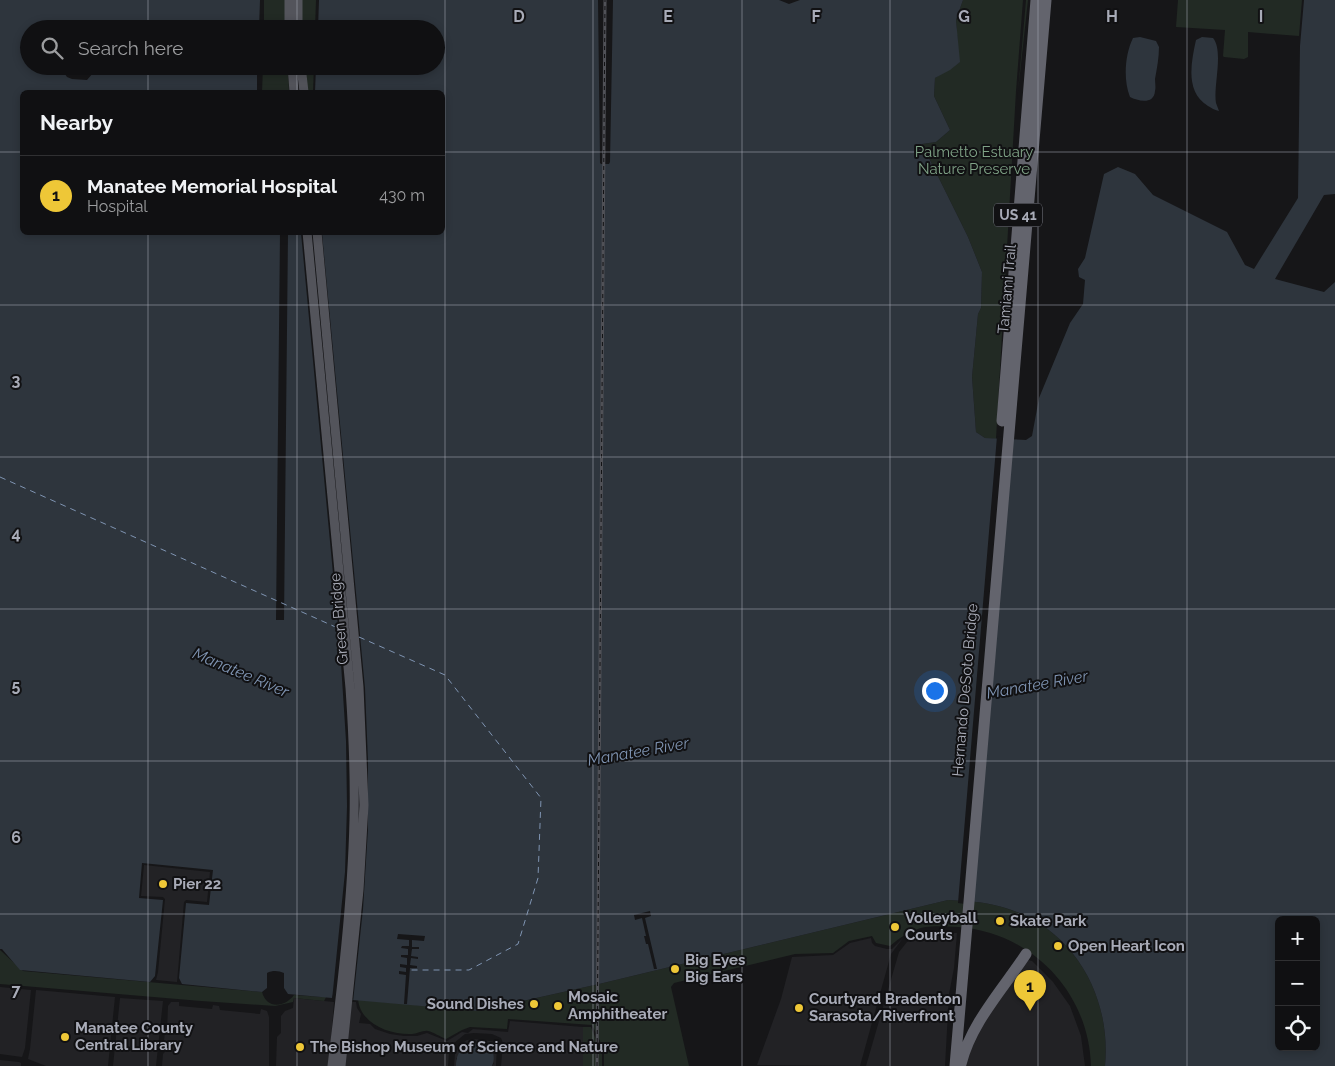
<!DOCTYPE html>
<meta charset="utf-8">
<style>
:root{--surface:#101012;--page:#19191b;--text:#f1f3f6;--muted:#9c9d9f;--line:#303032;--accent:#eec737}
body{margin:0;font-family:Raleway,sans-serif;background:var(--page);color:var(--text)}
.controls{position:absolute;right:15px;bottom:15px;display:grid;overflow:hidden;border-radius:8px;box-shadow:0 2px 8px #0003}
.controls button{width:45px;height:45px;display:grid;place-items:center;padding:0;border:0;border-bottom:1px solid var(--line);background:var(--surface);color:var(--text);font:25px sans-serif}
.you{position:absolute;left:934px;top:690px;width:18px;height:18px;margin:-12px;border:4px solid #fff;border-radius:50%;background:#1a73e8;box-shadow:0 0 0 8px #1a73e833}
.badge{display:grid;place-items:center;width:32px;height:32px;border-radius:50%;background:var(--accent);color:#111;font-size:16px;font-weight:700}
.pin{position:absolute;translate:-50% -41px;filter:drop-shadow(0 1px 2px #0008)}
.pin::after{content:'';position:absolute;top:26px;width:18px;height:15px;background:inherit;clip-path:polygon(0 0,100% 0,50% 100%)}
.list{margin:0;padding:0;list-style:none}
h2{display:flex;justify-content:space-between;align-items:center;height:65px;margin:0;padding:0 20px;font-size:21px}
h2 small{font-size:16px;font-weight:400;color:var(--muted)}
.list li{display:grid;grid-template-columns:32px 1fr auto;gap:15px;align-items:center;box-sizing:border-box;height:80px;padding:0 20px;border-top:1px solid var(--line)}
.list b{display:block;font-size:19px;white-space:nowrap}
.list p{margin:0;font-size:16px;white-space:nowrap;color:var(--muted)}
.list em{font-size:16px;font-style:normal;color:var(--muted)}
.icon{flex:none;width:28px;height:28px;fill:none;stroke:currentColor;stroke-width:2;stroke-linecap:round;stroke-linejoin:round}
.map{position:relative;flex:none;width:1335px;height:1066px;overflow:hidden}
.search{position:absolute;background:var(--surface);box-shadow:0 2px 8px #0003;left:20px;top:20px;width:425px;height:55px;display:flex;align-items:center;gap:12px;box-sizing:border-box;padding:0 18px;border-radius:28px;color:var(--muted);font-size:19px}
.panel{position:absolute;background:var(--surface);box-shadow:0 2px 8px #0003;left:20px;top:90px;width:425px;height:145px;border-radius:8px}
.map>svg:first-child{display:block}
.built{fill:#222225}
.green{fill:#222a24}
.water{fill:#2e353d;fill-rule:evenodd}
.pier{fill:#161618}
.lines{fill:none;stroke-linecap:round;stroke-linejoin:round}
.ferry{stroke:#7f94b2;stroke-width:1;stroke-dasharray:6 5;stroke-linecap:butt}
.major{stroke:#53545b;stroke-width:9}
.highway{stroke:#63646d;stroke-width:11}
.rail-casing{stroke:#505157;stroke-width:3}
.rail{stroke:#111113;stroke-width:1;stroke-dasharray:4;stroke-linecap:butt}
.grid{fill:none;stroke:#a8abb7;stroke-width:1;stroke-opacity:0.55}
.poi-dot{fill:#eec737;stroke:#111113;stroke-width:2}
.labels{text-anchor:middle;stroke-width:4;stroke-linejoin:round;paint-order:stroke}
.shield{fill:#111113;stroke:#7b7d86;stroke-width:1}
.shield-label{font-size:14px;font-weight:bold;fill:#a8abb7}
.park-label{font-size:15px;fill:#7fa286;stroke:#111113}
.street-label{font-size:15px;fill:#a8abb7;stroke:#111113}
.poi-label{font-size:15px;font-weight:bold;fill:#a8abb7;stroke:#111113;text-anchor:start}
.water-label{font-size:16px;font-style:italic;fill:#7f94b2;stroke:#111113}
.grid-label{font-size:16px;text-anchor:middle;font-weight:bold;fill:#a8abb7;stroke:#111113;stroke-width:4;stroke-linejoin:round;paint-order:stroke}
</style>
<div class="map">
<svg width="1335" height="1066" viewBox="0 0 1335 1066">
<rect width="100%" height="100%" fill="#161618"/>
<!-- built -->
<path class="built" d="M144,865L210,872L207,902L186,900L184,902L177,982L156,980L158,972L165,899L163,897L141,896Z
M938,933H957L954,968L949,994L945,1066H866L899,952L907,942L916,937Z
M871,938L872,943L875,946L887,949H892L903,938L891,954L860,1066L757,1065L781,999L792,957L833,955L850,943Z
M1028,960L1032,961L1053,982L1070,1006L1081,1036L1085,1066H962L972,1037Z
M0,987L31,990L25,1048L22,1057L0,1054Z
M36,990L115,997L108,1066H46L28,1059L30,1049Z
M351,997L352,1002H356L357,1008L361,1014L359,1023L370,1024L375,1029L390,1034L404,1036H417L427,1033L447,1041L462,1032L468,1033L473,1029L508,1032L510,1021L583,1027V1066H501L503,1043L501,1038L492,1034L474,1033L465,1034L454,1043L449,1053L448,1066H344Z
M120,998L163,1001L156,1066H113Z
M294,998L334,1002L329,1066H276L277,1037L281,1033V1016L285,1011L293,1008Z
M171,1002H179V1006L212,1009L213,1005L219,1006L220,1010L260,1014L261,1009L267,1011L269,1017V1066H162L163,1054L165,1052L166,1042L164,1040L165,1033L167,1031L168,1006Z
M474,1039L497,1042L496,1066H492L494,1063L456,1058V1066H454L455,1054L458,1047L467,1040Z
M0,1060L19,1062L21,1063V1066H0Z"/>
<!-- green -->
<path class="green" d="M264,0H286V29H264Z
M300,0H316L315,29H301Z
M963,0H1023L1016,91L996,439L985,438L976,432L972,377L978,314L981,308L982,272L968,237L922,144L936,142L950,130L934,96L935,78L959,62L956,20Z
M1026,0H1028L1017,101L1018,92Z
M1178,0H1302L1299,36L1248,32V57L1244,59L1224,57L1223,56L1225,30L1176,27Z
M263,66H288L289,92H262Z
M304,66H314L313,92H306Z
M948,900C963,901 979,901 994,905C1069,921 1112,992 1105,1066H1091C1089,992 1031,932 958,927C926,925 915,925 890,946L876,943L872,936L849,941L833,953L795,954L674,983L671,987L689,1066H604V1046L602,1045L592,1025L508,1019L507,1029L470,1027L462,1030L446,1039C440,1037 434,1032 428,1031C423,1030 417,1034 412,1034C390,1035 360,1024 358,999L331,988L324,1001L294,998L293,1002L275,1006L201,1001L0,984V950L23,971L262,992C267,1010 285,1007 294,995L322,997L328,983L362,1000L478,1011L599,984Z
M583,1027H591L599,1047L602,1048V1066H583Z"/>
<!-- water -->
<path class="water" d="M0,0H260L259,29H29V66H257V92H22V232H442V92H315L316,66H436V29H318L319,0H598L600,163L601,164H609L610,162L613,0H779L789,4L800,0H963L956,20L960,62L950,70L935,78L934,96L950,130L936,142L922,144L968,237L982,272L981,308L978,314L972,377L976,432L985,438L1026,440L1032,436L1039,398L1070,323L1083,304L1085,280L1079,277L1078,269L1085,258L1104,174L1118,167L1135,174L1153,195L1227,232L1245,265L1254,269L1298,198L1300,46L1304,0H1335V194L1324,195L1275,279L1324,292L1335,282V1066H1105C1112,992 1069,921 994,905C979,901 963,901 948,900L599,984L478,1011L353,1000L334,991L332,998L288,994L284,988V973C279,971 273,970 267,973V988L262,992L182,984L179,978L186,903L209,905L213,870L142,863L139,898L163,900L155,976L150,982L20,970L2,949H0ZM1279,920H1316V1047H1279Z
M1140,37L1156,41L1159,47C1159,57 1157,68 1155,79C1155,83 1156,87 1155,91C1154,105 1138,101 1130,97C1123,80 1125,54 1133,38Z
M1202,37L1213,38C1224,51 1213,87 1216,103C1217,106 1218,108 1219,111C1214,110 1212,108 1208,106C1185,92 1191,63 1196,40Z
M480,1043L490,1046C494,1052 495,1059 492,1066H456C456,1050 465,1044 480,1043Z"/>
<!-- pier -->
<path class="pier" d="M64,66H93V73L87,80L72,79L67,77L65,74Z
M288,233L284,620H276L280,233Z
M301,233H322L365,688L368,761V829L363,909L353,1002L351,995L336,994L334,999L332,1000L345,872L347,806L346,741L340,648Z
M997,436L1012,437L972,905L958,903Z
M650,911L651,916L645,918L657,969H654L648,944H646L644,936H646L642,918L635,920L634,915Z
M398,934L425,936L424,941L412,940V947H419V949H412L411,956L418,957V959L411,958L410,965L417,966V968H410L407,1004H404L406,975L399,974V971L406,972V968L400,967V964L407,965V958L401,957V955H408V949L401,948L402,946H409V940L397,939Z"/>
<g class="lines">
<!-- ferry -->
<path class="ferry" d="M0,477L340,629
M359,637L445,675L541,798L538,878L518,944L469,970H410"/>
<!-- major -->
<path class="major" d="M289,0V29
M298,0V29
M292,66L294,92
M301,66L304,92
M307,232L350,688C353,731 355,776 354,820C352,902 342,985 332,1066
M317,232L359,687L364,805L359,890L341,1066"/>
<!-- highway -->
<path class="highway" d="M1002,421L1036,0
M961,1064C971,1023 1003,989 1026,954
M955,1066L1046,0"/>
<!-- rail casing -->
<g class="rail-casing">
<path id="rail" d="M597,1066L605,0"/>
</g>
<!-- rail -->
<use href="#rail" class="rail"/>
</g>
<!-- grid -->
<path class="grid" d="M148,0V29M297,0V29M445,0V1066M593,0V1066M742,0V1066M890,0V1066M1038,0V1066M1187,0V1066M148,66V92M297,66V92M0,152H22M442,152H1335M148,232V1066M297,232V1066M0,305H1335M0,457H1335M0,609H1335M0,761H1335M0,914H1335"/>
<!-- markers -->
<g class="poi-dot">
<circle cx="163" cy="884" r="5"/>
<circle cx="1000" cy="921" r="5"/>
<circle cx="895" cy="927" r="5"/>
<circle cx="1058" cy="946" r="5"/>
<circle cx="675" cy="969" r="5"/>
<circle cx="534" cy="1004" r="5"/>
<circle cx="558" cy="1006" r="5"/>
<circle cx="799" cy="1008" r="5"/>
<circle cx="65" cy="1037" r="5"/>
<circle cx="300" cy="1047" r="5"/>
</g>
<g class="labels">
<!-- shield labels -->
<rect class="shield" x="994" y="203.5" width="48" height="23" rx="4"/>
<g class="shield-label">
<text x="1018" y="220">US 41</text>
</g>
<!-- park labels -->
<g class="park-label">
<text x="974" y="157">Palmetto Estuary<tspan x="974" dy="17">Nature Preserve</tspan></text>
</g>
<!-- street labels -->
<g class="street-label">
<text transform="translate(1007 289) rotate(-85)" y="5">Tamiami Trail</text>
<text transform="translate(339 619) rotate(-95)" y="5">Green Bridge</text>
<text transform="translate(965 690) rotate(-85)" y="5">Hernando DeSoto Bridge</text>
</g>
<!-- poi labels -->
<g class="poi-label">
<text x="173" y="889">Pier 22</text>
<text x="905" y="923">Volleyball<tspan x="905" dy="17">Courts</tspan></text>
<text x="1010" y="926">Skate Park</text>
<text x="1068" y="951">Open Heart Icon</text>
<text x="685" y="965">Big Eyes<tspan x="685" dy="17">Big Ears</tspan></text>
<text x="568" y="1002">Mosaic<tspan x="568" dy="17">Amphitheater</tspan></text>
<text x="809" y="1004">Courtyard Bradenton<tspan x="809" dy="17">Sarasota/Riverfront</tspan></text>
<text x="524" y="1009" text-anchor="end">Sound Dishes</text>
<text x="75" y="1033">Manatee County<tspan x="75" dy="17">Central Library</tspan></text>
<text x="310" y="1052">The Bishop Museum of Science and Nature</text>
</g>
<!-- water labels -->
<g class="water-label">
<text transform="translate(241 672) rotate(23)" y="6">Manatee River</text>
<text transform="translate(1037 684) rotate(-10)" y="6">Manatee River</text>
<text transform="translate(638 751) rotate(-10)" y="6">Manatee River</text>
</g>
</g>
<g class="grid-label">
<text x="519" y="22">D</text>
<text x="668" y="22">E</text>
<text x="816" y="22">F</text>
<text x="964" y="22">G</text>
<text x="1112" y="22">H</text>
<text x="1261" y="22">I</text>
<text x="16" y="386">3</text>
<text x="16" y="539">4</text>
<text x="16" y="691">5</text>
<text x="16" y="843">6</text>
<text x="16" y="996">7</text>
</g>
</svg>
<div class="controls">
<button>+</button>
<button>−</button>
<button><svg class="icon" aria-label="locate" viewBox="0 0 24 24"><circle cx="12" cy="12" r="6"/><path d="M12 2v4M12 18v4M2 12h4M18 12h4"/></svg></button>
</div>
<div class="you"></div>
<div class="pin badge" style="left:1030px;top:1011px">1</div>
<div class="search"><svg class="icon" aria-label="search" viewBox="0 0 24 24"><circle cx="10" cy="10" r="6"/><path d="M15 15l6 6"/></svg>Search here</div>
<section class="panel">
<h2>Nearby<small></small></h2>
<ul class="list">
<li><span class="badge">1</span><div><b>Manatee Memorial Hospital</b><p>Hospital</p></div><em>430 m</em></li>
</ul>
</section>
</div>
